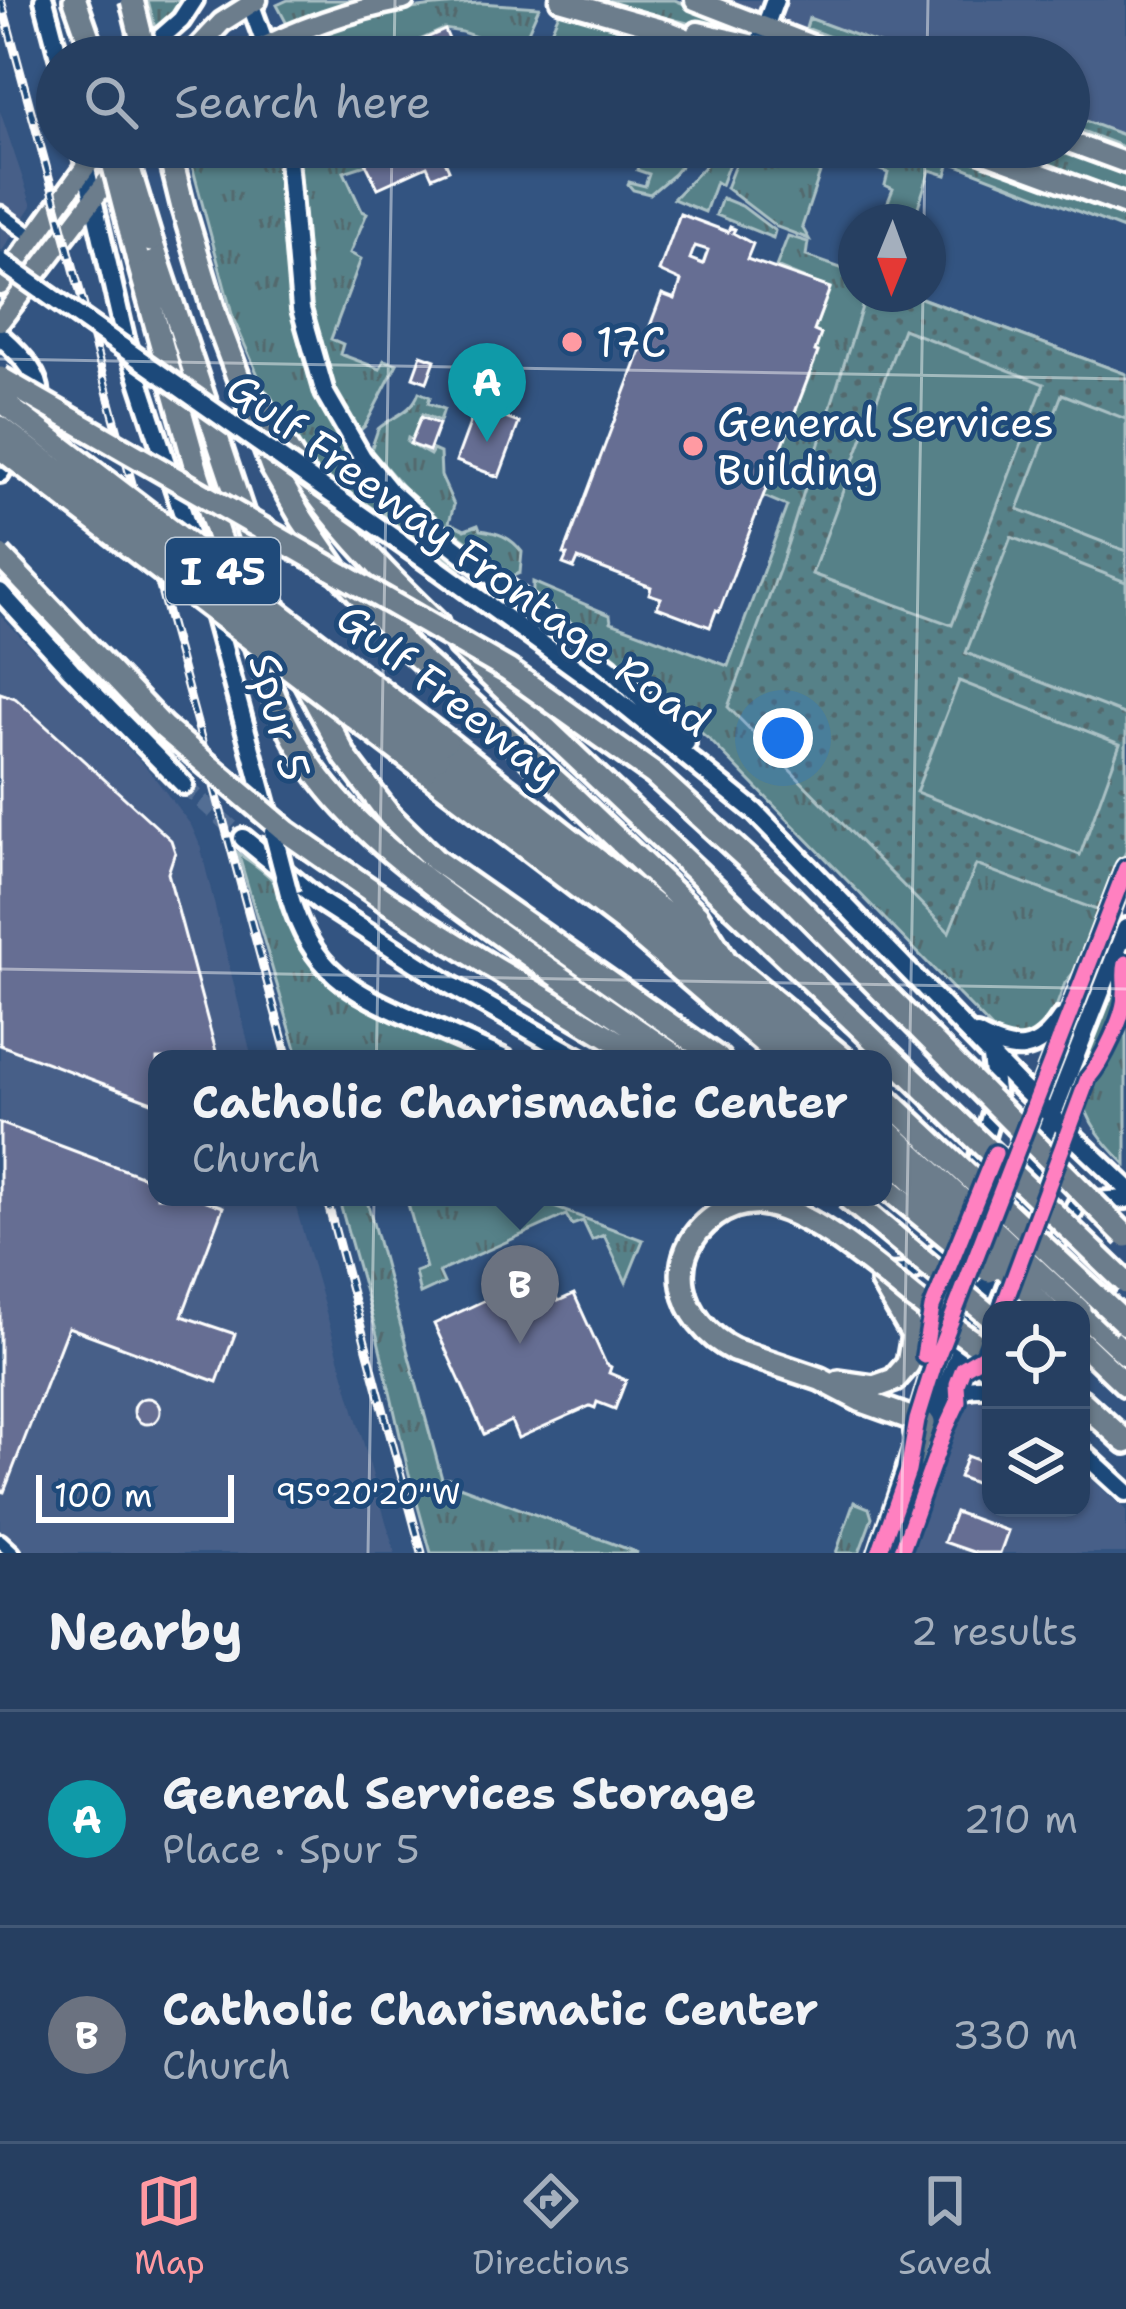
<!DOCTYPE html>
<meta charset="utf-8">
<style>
:root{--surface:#263f61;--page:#324a6a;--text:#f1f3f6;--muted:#a4afbd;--line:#425876;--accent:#ff9aa2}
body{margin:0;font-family:"Shantell Sans",sans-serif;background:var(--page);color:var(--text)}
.controls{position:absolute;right:36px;bottom:36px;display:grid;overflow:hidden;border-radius:24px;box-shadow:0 3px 9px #0004}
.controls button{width:108px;height:108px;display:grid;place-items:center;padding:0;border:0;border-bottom:3px solid var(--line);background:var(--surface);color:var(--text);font:60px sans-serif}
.compass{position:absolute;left:838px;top:204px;width:108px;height:108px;border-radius:50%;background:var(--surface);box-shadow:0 3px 9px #0004;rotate:181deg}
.scale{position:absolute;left:36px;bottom:30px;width:198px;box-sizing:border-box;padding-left:12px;border:6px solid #fff;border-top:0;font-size:33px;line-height:42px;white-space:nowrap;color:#fff;-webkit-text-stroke:9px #1f4a7a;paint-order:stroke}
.you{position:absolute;left:783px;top:738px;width:42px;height:42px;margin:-30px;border:9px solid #fff;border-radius:50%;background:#1a73e8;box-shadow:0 0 0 18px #1a73e833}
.badge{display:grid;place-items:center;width:78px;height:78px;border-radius:50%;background:var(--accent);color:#fff;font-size:39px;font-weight:700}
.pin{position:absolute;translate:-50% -99px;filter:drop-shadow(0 3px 6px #0008)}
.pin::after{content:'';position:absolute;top:63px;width:42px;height:36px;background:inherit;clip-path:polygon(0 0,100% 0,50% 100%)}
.popup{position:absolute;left:148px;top:1050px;width:744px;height:156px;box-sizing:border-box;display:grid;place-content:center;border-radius:24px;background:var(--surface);filter:drop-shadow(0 3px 9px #0005);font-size:39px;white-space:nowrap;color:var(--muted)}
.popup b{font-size:45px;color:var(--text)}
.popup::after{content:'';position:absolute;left:50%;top:100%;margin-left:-24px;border:24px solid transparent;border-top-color:var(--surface)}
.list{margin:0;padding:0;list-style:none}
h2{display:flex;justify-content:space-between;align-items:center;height:156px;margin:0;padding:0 48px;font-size:51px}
h2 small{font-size:39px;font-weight:400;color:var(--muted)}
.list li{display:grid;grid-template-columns:78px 1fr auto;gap:36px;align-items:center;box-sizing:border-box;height:216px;padding:0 48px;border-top:3px solid var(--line)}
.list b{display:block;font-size:45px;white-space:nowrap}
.list p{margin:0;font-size:39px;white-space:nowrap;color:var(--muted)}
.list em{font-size:39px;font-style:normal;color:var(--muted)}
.icon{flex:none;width:66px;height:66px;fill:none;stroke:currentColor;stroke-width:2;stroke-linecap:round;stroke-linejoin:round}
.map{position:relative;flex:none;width:1126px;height:1553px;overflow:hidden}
.search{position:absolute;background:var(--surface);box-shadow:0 3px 9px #0004;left:36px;right:36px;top:36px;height:132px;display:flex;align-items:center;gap:30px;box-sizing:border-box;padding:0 42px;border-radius:66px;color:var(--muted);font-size:45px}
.sheet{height:588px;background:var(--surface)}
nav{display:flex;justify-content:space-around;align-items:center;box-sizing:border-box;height:168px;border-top:3px solid var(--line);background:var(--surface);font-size:33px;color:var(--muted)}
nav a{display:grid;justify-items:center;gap:6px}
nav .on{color:var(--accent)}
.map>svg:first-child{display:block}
.built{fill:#465f88}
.grass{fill:url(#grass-tufts);stroke:#aac0c4;stroke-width:3}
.park{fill:url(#park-dots);stroke:#aac0c4;stroke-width:3}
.pitch{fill:#568188;stroke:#aac0c4;stroke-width:3}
.building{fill:#666e93;stroke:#fff;stroke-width:3;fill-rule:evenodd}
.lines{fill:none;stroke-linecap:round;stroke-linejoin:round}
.secondary-tunnel{stroke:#526e94;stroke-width:16;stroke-dasharray:16 8;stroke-linecap:butt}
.street-casing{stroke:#fff;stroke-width:21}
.secondary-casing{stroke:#fff;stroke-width:26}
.primary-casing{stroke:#fff;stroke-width:27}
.highway-casing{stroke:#fff;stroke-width:30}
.street{stroke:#1f4a7a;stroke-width:12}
.secondary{stroke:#1f4a7a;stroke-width:16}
.primary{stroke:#6c7d8c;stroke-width:18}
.highway{stroke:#6c7d8c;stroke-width:21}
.rail-casing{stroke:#fff;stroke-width:9}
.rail{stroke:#1f4a7a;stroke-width:4.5;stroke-dasharray:14;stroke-linecap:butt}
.secondary-bridge-casing{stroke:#fff;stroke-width:26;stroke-linecap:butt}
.highway-bridge-casing{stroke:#fff;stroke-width:30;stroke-linecap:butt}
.secondary-bridge{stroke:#1f4a7a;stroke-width:16}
.highway-bridge{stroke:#6c7d8c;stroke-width:21}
.cycleway-casing{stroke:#1f4a7a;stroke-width:22}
.cycleway{stroke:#ff80c0;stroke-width:15}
.ticks{fill:none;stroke:#fff;stroke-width:3;stroke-opacity:0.45}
.poi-dot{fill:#ff9aa2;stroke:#1f4a7a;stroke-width:4.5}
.labels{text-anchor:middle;stroke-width:10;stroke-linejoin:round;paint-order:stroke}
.shield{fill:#1f4a7a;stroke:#bcc9d7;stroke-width:3}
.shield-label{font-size:39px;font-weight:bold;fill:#fff}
.poi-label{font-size:42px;fill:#fff;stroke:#1f4a7a;text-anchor:start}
.street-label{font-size:42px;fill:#fff;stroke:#1f4a7a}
.ticks-label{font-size:30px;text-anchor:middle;fill:#fff;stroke:#1f4a7a;stroke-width:10;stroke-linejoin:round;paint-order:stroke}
</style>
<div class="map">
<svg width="1126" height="1553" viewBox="0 0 1126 1553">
<defs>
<pattern id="grass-tufts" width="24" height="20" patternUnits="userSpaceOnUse" patternTransform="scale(3)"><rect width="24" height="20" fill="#568188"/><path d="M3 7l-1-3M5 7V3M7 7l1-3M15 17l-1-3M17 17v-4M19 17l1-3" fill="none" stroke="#52696d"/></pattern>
<pattern id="park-dots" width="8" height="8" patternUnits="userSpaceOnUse" patternTransform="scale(3)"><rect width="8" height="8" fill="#568188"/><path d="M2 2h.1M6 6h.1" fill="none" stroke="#52696d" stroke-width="1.8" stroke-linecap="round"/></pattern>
</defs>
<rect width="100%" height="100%" fill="#335481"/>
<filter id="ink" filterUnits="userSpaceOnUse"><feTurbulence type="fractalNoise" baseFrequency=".00833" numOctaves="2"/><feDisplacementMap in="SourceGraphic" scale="24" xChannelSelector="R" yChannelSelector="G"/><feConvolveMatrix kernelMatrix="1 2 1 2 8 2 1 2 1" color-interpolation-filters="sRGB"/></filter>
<g filter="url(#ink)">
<!-- built -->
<path class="built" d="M727,0H1126V152L1069,130V57H881Z
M0,111L32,206L2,251L0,249Z
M0,615L147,768L191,825L200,845L252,1059H157V1197H293L395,1553H28L7,1535L0,1532Z
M991,1396V1508H1081V1470L1126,1510V1553H892L950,1404Z"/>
<!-- grass -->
<path class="grass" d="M148,0H187L156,32Z
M288,0H358L321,11L288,26L277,5Z
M593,0H675L735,26L733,34Z
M480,3L539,7L519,52L462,32L444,29L382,57H279L289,41L293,44C350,15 417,5 480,3Z
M560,11L604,22L696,57H539Z
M809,18L914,57H883L806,28Z
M1069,115L1126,136V148L1069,126Z
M187,147H280C283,205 283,275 296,331C320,437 382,500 464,564L461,569L308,464L265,391L233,318Z
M294,147H369L375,162L344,172L362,211L367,213L350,253L361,259L331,339L343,344L340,354L380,369L384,360L397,364L365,426L357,433L326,373L310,313Z
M643,147H696L674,174L650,194L633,190L628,184L629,182L645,186L649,174L637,170Z
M723,147H735L721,185L716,182L705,212L673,199Z
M742,147H773L820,173L802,227L809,239L777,227L726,188Z
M798,147H946L1126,215V230L950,162L946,175L930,170L913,222H880L893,189L885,185L888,173L844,155L838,166Z
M997,147C1042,147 1085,152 1126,173V193L1119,194L1026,162Z
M722,198L742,206L775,231L773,238L716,215Z
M788,236L808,242L806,256L849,271L856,259V294H911L1126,374V851L1084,960L1065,983L1049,1026L1041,1039L1006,1043L710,740L533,593V582L610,615L611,622L728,666L787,506L763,496L818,353L815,351L821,334L814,331L830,289L776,267Z
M419,392L430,397L428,403L444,409L440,421L422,414L412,440L408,438L407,442L430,455L433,450L440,453L441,476L454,505L449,522L465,530L478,525L480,530C497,532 511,537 522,552L520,573L513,576L416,502L371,450L378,429C394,415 412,413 419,392Z
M238,853C250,862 266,871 275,883C286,896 290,933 302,952C339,1011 425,1033 486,1059H382L373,1056L372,1059H299Z
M1126,947V1165C1107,1146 1085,1122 1082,1093C1078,1055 1112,984 1126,947Z
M338,1197H366L442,1479L456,1478L454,1484L638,1553H431L409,1474L375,1327Z
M406,1197H527L643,1240L626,1282L604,1235L592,1240L583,1221L572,1225L566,1215L439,1272L444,1283L420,1294L415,1272L426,1268Z
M854,1502L869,1508L872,1518L859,1553H836Z"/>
<!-- park -->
<path class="park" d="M866,294H910L1126,374V851L1102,912L976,865L949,932L728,707L780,568Z"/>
<!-- pitch -->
<path class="pitch" d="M903,329L1044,384L952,625L812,574Z
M1062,394L1126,419V551L1018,509Z
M1011,537L1126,582V715L966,653Z
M959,681L1120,744L1080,855L916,792Z"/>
<!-- building -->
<path class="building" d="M445,30L451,44L482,56L484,49L499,55L498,57H384Z
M368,147H439L449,170L432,177L427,166L378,188L365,162L373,159Z
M608,147H631L627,158L615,154L616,150Z
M680,214L728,232L730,227L735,229L733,233L753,244L747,259L830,288L814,331L821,334L815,351L818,352L719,612L716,611L710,627L657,607L661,598L649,594L651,587L578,559L574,568L563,564L567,555L564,554L662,294L675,299L681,281L659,271ZM695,246L708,250L703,264L690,259Z
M479,353L497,360L483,394L466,387Z
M421,355L435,360L427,382L413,377Z
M476,407L519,423L499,477L456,461Z
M421,417L439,424L429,451L410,444Z
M0,693L15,698L171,840L175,852L168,873L218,1059H157V1104L0,1045Z
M0,1123L157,1182V1197H196L223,1207L182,1316L235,1334L217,1382L68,1327L4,1492L0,1491Z
M543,1273L558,1301L574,1294L606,1364L611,1367L609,1373L626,1380L615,1409L597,1402L595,1408L590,1406L518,1438L511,1421L484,1434L434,1324Z
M134 1411a13 13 0 1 1 26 0a13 13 0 1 1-26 0Z
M967,1456L991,1465V1489L959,1477Z
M955,1512L1008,1531L1000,1553H976L944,1542Z"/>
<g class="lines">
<!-- secondary-tunnel -->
<path class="secondary-tunnel" d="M184,785L243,838"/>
<!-- street casing -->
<g class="street-casing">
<path id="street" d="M0,213L34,238
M0,1541L13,1553"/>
</g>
<!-- secondary casing -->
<g class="secondary-casing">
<path id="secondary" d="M44,0L59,57
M249,0L270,57
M140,56L181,20L194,0
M754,57L775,0
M81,147L125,338L194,548
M287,147L301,309L325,393L362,457L389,490L439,535L609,667L686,743
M0,336C66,394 38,409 0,473
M438,569L596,683L755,812L1022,1088L1126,1187
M0,592L71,670L184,785
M212,607L270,819
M243,838L321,902L449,984L581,1059
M289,894C312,972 348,990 418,1021C447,1034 476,1046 505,1059
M977,1035C1014,1055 1037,1055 1061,1018
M970,1187L996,1099L991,1057
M994,1212L1126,868
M1010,1223L1126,928
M1048,1260L1078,1202L1126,1199
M882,1273C922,1278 935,1259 956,1228
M952,1342L991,1373
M944,1408C954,1388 970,1386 991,1387
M914,1432L934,1365L978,1253
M927,1436L994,1264
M1081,1451L1126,1492
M879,1553L909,1463"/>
</g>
<!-- primary casing -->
<g class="primary-casing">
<path id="primary" d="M560,0L669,31L733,57
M695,0L842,57
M698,32L807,57
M189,57L222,22L257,0
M243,57C295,30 346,11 404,0
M1069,142L1126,163
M969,147L1126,205
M0,285L87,165L104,147
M0,321L133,147"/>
</g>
<!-- highway casing -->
<g class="highway-casing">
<path id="highway" d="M75,0L95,57
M168,147L183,208L217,321L272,467L302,519L339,573L409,649L568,792L697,915L726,961
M151,241L277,616
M137,256L198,475L234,583
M258,402C281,440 304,479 332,513C364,553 401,589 437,624
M252,635C267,682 285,729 313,769C353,826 413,871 469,912C538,963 609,1011 680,1059
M459,646L853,1020
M303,678L346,758L390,816L435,860L719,1059
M446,741L726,961L844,1059
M438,758C565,854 695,949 811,1059
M425,771L625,923L783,1059
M489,965L646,1059
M1081,1312L1126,1354
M1081,1342L1126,1385
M734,1350L820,1379L860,1400L924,1423L908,1471
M839,1382L874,1387L894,1380L908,1364L913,1335L882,1282
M1081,1401L1126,1442"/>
</g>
<!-- street -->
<use href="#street" class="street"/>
<!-- secondary -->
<use href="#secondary" class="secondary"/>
<!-- primary -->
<use href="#primary" class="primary"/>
<!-- highway -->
<use href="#highway" class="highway"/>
<!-- rail casing -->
<g class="rail-casing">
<path id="rail" d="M1,0L288,1059
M326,1197L422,1553"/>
</g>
<!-- rail -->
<use href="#rail" class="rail"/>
<!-- secondary-bridge casing -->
<g class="secondary-bridge-casing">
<path id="secondary-bridge" d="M0,261L438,569
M273,832L289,894"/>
</g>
<!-- highway-bridge casing -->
<g class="highway-bridge-casing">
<path id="highway-bridge" d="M132,0L146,57
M109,147L137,256
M126,159L151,241
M0,378L508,670L654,774L788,896L1126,1236
M0,400L446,741
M0,427L438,758
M0,448L425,771
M0,556L163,727L287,832L385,900L489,965
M853,1020L1126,1283
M883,1096L1126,1324
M883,1126L1079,1310
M883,1152L1048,1310
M883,1184L989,1271
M847,1197L991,1317
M734,1350C678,1322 661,1254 715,1216C728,1207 744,1202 759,1203C810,1209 876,1268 916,1300C941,1319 965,1337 991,1354"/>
</g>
<!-- secondary-bridge -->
<use href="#secondary-bridge" class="secondary-bridge"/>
<!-- highway-bridge -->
<use href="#highway-bridge" class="highway-bridge"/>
<!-- cycleway casing -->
<g class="cycleway-casing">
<path id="cycleway" d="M1002,1310L1088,1078C1102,1062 1125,1016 1125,994C1126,982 1123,975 1126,963
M924,1356L932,1308L995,1153
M879,1553L908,1471L917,1420L934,1365L1126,868
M901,1553L945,1430L958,1402L957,1384L963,1368L985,1355L991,1339"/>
</g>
<!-- cycleway -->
<use href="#cycleway" class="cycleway"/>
</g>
</g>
<!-- ticks -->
<path class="ticks" d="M394,57L395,0M927,57L928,0M924,222L925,147M0,359L1126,379M0,969L1126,989M368,1553L392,147M901,1553L923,294"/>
<!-- markers -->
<g class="poi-dot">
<circle cx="572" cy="342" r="12"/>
<circle cx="693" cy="446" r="12"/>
</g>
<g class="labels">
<!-- shield labels -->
<rect class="shield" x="166" y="538" width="114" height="66" rx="9"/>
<g class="shield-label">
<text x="223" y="585">I 45</text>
</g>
<!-- poi labels -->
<g class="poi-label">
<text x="596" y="357">17C</text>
<text x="717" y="437">General Services<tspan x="717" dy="48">Building</tspan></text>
</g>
<!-- street labels -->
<g class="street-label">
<text transform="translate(469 554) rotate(36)" y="15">Gulf Freeway Frontage Road</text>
<text transform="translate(449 695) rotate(38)" y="15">Gulf Freeway</text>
<text transform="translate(280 717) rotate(75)" y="15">Spur 5</text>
</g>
</g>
<g class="ticks-label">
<text x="368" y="1504">95°20'20"W</text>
</g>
</svg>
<div class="controls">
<button><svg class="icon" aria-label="locate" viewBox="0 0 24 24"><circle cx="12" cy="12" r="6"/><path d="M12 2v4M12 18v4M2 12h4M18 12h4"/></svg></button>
<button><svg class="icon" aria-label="layers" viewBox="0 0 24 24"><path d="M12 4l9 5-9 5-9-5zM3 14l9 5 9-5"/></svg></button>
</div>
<svg class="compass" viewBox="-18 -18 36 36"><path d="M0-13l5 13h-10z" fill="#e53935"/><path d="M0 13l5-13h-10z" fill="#a4afbd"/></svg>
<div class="scale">100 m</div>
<div class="you"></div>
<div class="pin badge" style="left:487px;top:442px;background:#0f9aa8">A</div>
<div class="pin badge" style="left:520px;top:1344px;background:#6b7280">B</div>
<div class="popup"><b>Catholic Charismatic Center</b>Church</div>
<div class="search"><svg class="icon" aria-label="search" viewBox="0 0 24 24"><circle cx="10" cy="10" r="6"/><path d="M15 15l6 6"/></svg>Search here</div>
</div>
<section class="sheet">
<h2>Nearby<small>2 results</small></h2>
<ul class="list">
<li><span class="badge" style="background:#0f9aa8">A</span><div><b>General Services Storage</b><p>Place · Spur 5</p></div><em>210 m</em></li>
<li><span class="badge" style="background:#6b7280">B</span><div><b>Catholic Charismatic Center</b><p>Church</p></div><em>330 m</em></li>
</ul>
</section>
<nav>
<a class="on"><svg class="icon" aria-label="map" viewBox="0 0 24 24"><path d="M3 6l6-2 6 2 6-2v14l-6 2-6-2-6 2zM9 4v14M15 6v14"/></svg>Map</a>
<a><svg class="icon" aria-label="directions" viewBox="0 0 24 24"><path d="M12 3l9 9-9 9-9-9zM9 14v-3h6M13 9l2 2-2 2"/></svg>Directions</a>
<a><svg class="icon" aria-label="saved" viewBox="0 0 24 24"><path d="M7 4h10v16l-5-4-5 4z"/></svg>Saved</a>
</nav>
